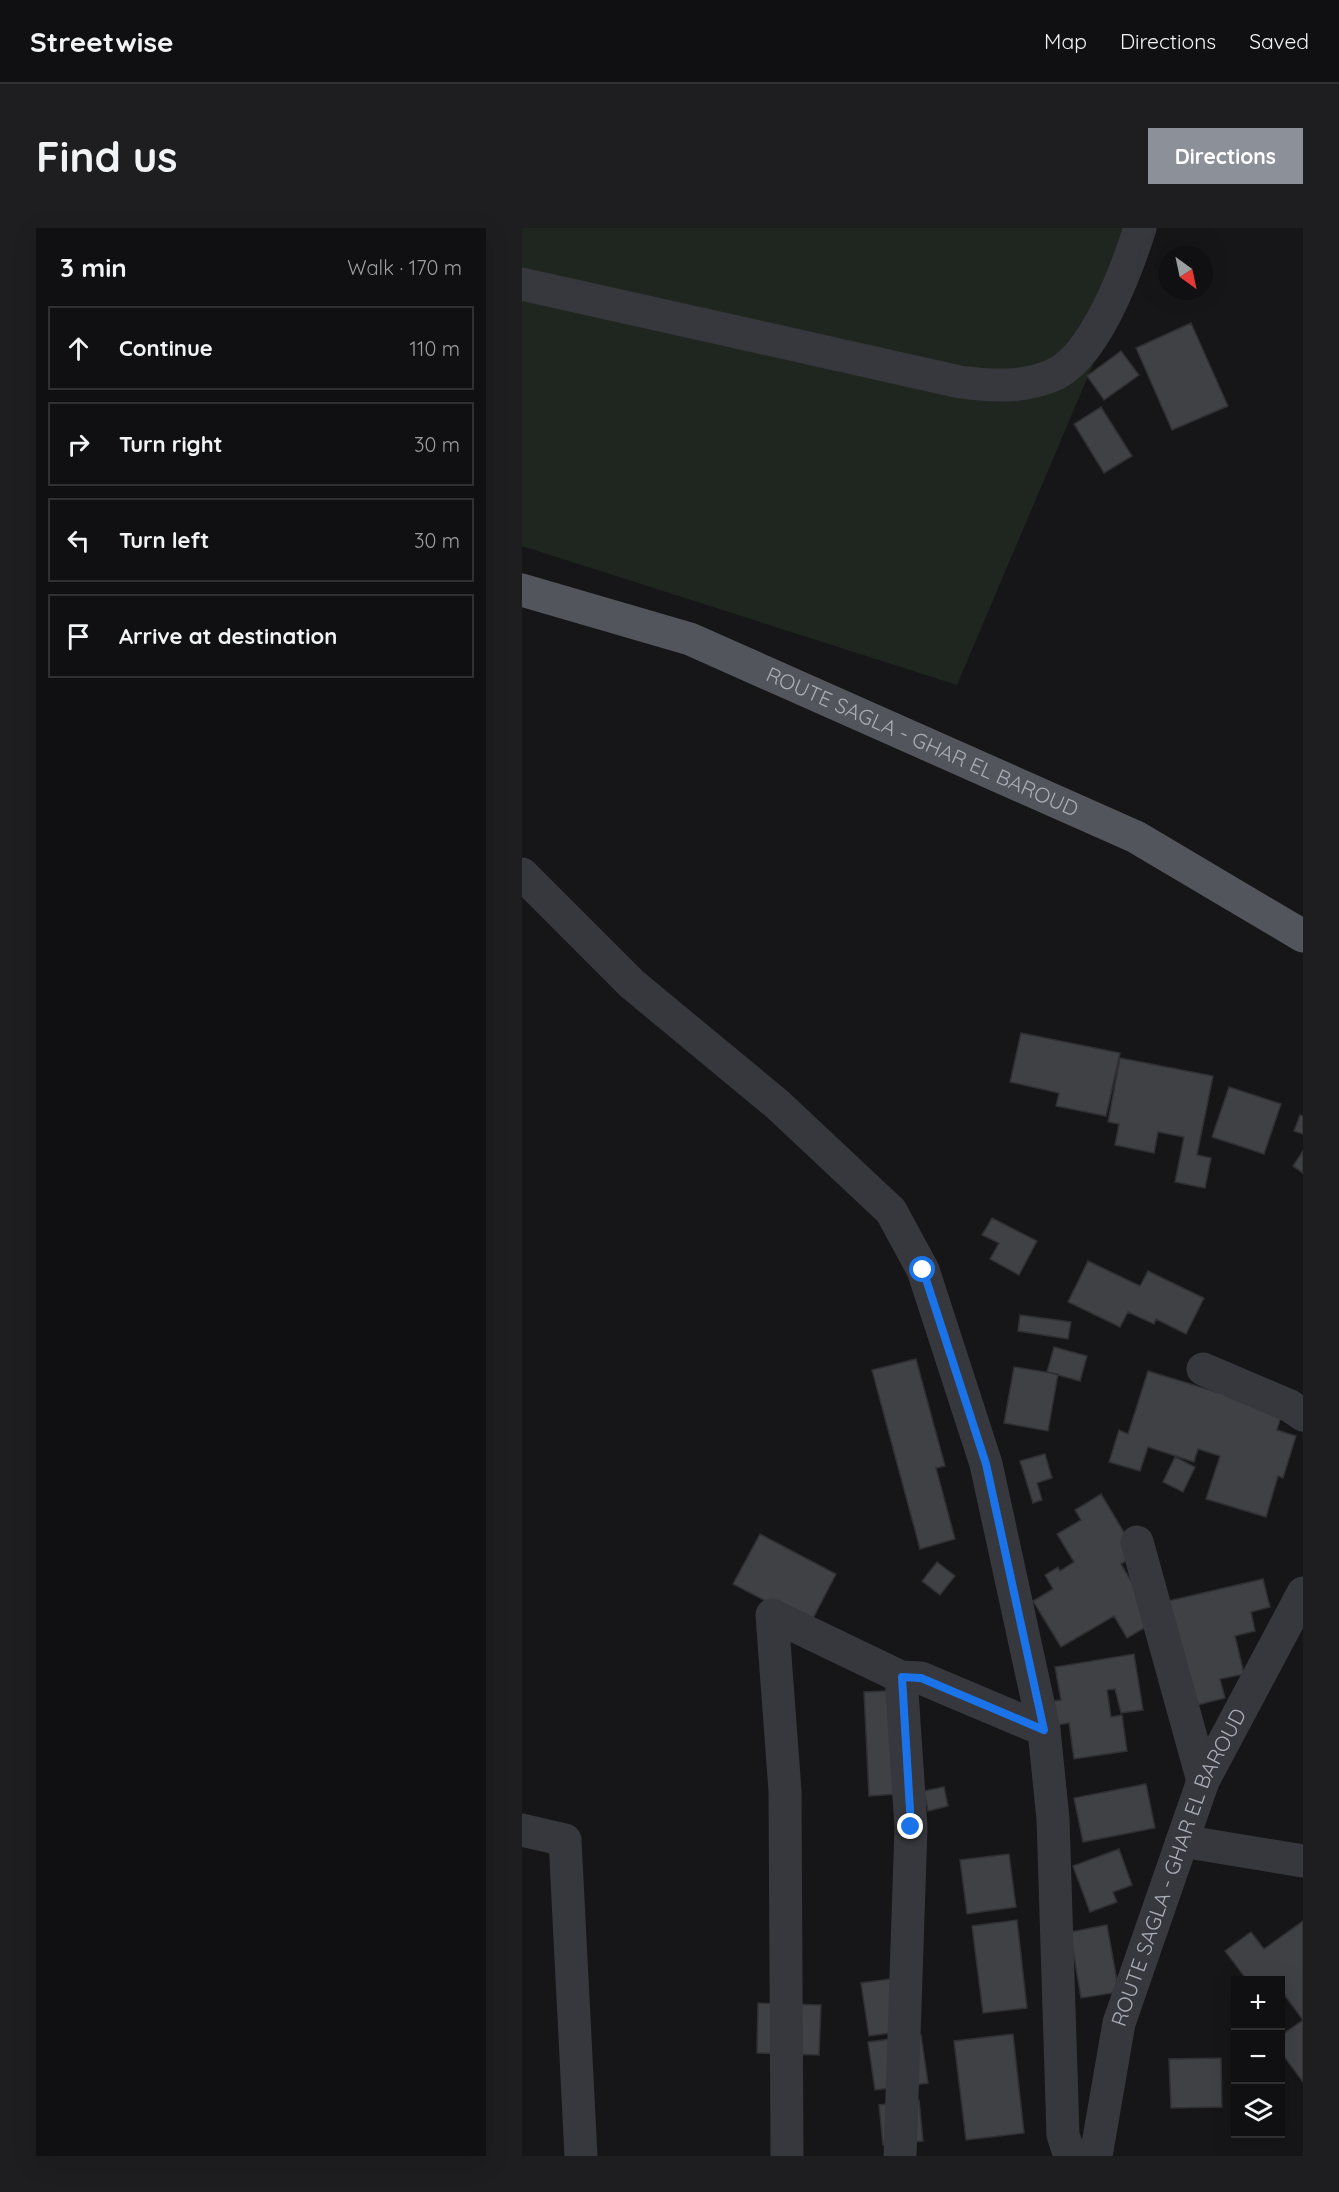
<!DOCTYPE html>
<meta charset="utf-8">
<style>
:root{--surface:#101012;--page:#1e1e20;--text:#f1f3f6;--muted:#9c9d9f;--line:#303032;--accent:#8c9099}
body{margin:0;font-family:Quicksand,sans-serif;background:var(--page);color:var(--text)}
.controls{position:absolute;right:18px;bottom:18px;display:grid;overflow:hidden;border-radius:0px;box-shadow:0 6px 24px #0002}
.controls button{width:54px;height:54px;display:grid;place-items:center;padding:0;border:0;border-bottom:2px solid var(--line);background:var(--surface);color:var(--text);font:30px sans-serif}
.compass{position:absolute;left:637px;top:18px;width:54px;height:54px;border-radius:50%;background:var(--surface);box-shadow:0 6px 24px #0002;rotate:147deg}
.stop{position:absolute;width:18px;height:18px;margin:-14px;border:4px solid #1a73e8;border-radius:50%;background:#fff}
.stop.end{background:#1a73e8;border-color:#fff;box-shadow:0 2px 6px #0008}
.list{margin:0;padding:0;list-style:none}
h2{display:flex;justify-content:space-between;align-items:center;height:78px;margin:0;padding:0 24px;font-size:26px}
h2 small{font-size:20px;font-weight:400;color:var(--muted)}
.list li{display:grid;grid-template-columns:39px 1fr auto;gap:18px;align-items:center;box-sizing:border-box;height:84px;margin:0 12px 12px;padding:0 12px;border:2px solid var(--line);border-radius:0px}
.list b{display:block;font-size:22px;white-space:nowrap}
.list em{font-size:20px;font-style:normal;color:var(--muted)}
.icon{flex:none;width:33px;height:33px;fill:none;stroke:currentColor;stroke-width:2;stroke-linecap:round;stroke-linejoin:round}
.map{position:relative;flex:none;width:781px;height:1928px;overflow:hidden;border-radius:0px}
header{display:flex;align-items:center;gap:36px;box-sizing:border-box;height:84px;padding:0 30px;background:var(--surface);border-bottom:2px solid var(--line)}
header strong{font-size:28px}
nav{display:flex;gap:33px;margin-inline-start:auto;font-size:21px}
.intro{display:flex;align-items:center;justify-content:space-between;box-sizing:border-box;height:144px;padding:0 36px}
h1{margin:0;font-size:42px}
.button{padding:15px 27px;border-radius:0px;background:var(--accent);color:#fff;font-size:21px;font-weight:700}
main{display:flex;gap:36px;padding:0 36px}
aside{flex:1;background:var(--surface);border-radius:0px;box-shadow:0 6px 24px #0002}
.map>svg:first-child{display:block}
.green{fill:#1e261f}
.building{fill:#404145;stroke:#303034;stroke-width:1.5}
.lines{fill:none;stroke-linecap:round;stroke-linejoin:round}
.minor{stroke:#37383d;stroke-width:33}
.major{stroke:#53555c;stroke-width:33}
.route{stroke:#1a73e8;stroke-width:8}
.labels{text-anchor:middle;stroke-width:5;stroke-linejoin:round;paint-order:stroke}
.street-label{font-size:21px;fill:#a8adb8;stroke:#111113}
</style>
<header>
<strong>Streetwise</strong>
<nav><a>Map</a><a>Directions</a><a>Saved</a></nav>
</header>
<div class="intro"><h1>Find us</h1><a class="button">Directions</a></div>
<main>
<aside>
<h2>3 min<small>Walk · 170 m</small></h2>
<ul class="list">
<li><svg class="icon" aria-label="ahead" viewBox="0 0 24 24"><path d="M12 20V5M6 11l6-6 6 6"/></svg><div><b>Continue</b></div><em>110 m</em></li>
<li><svg class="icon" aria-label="right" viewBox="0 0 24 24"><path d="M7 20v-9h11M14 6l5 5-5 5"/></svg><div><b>Turn right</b></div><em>30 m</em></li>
<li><svg class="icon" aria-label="left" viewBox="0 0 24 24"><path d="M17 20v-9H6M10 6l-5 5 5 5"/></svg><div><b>Turn left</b></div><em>30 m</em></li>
<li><svg class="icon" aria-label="arrive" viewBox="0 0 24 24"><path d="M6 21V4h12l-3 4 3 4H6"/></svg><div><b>Arrive at destination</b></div></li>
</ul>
</aside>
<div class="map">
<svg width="781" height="1928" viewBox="0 0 781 1928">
<rect width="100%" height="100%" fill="#161618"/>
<!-- green -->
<path class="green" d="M0,0H629L435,457L0,318Z"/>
<!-- building -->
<path class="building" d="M669,95L706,178L650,202L614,120Z
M599,123L617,147L582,172L565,148Z
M579,179L610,228L582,245L552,196Z
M499,805L598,825L584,888L534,878L537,865L488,854Z
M598,830L691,848L675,927L689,930L683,960L653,954L662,909L636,904L632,925L593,917L597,896L586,894Z
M707,859L759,876L742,926L690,909Z
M778,887L781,888V906L772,903Z
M781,923V945L771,938Z
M470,990L515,1013L497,1047L468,1031L477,1015L460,1007Z
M566,1033L618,1058L626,1043L682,1070L664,1106L634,1091L632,1096L606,1084L598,1099L546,1074Z
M498,1087L549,1094L546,1111L496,1103Z
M532,1119L565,1128L558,1153L525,1144Z
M394,1131L423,1238L414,1240L433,1311L398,1321L350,1142Z
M492,1139L536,1146L526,1203L482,1195Z
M626,1143L760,1184L755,1202L774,1208L761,1250L756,1248L744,1289L684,1271L698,1228L676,1221L672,1234L626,1219L618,1243L587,1234L597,1202L606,1206Z
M523,1226L530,1250L515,1255L520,1272L511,1275L498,1233Z
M653,1229L673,1239L661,1264L641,1254Z
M579,1266L615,1326L599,1336L633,1394L605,1410L592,1388L539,1419L511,1373L531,1361L523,1347L536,1339L538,1343L552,1334L535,1306L559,1292L553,1282Z
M238,1306L314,1346L288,1396L211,1356Z
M415,1334L433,1348L418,1367L400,1353Z
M741,1351L748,1379L729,1384L733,1403L713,1408L722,1446L698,1451L703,1470L671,1478L646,1373Z
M612,1426L621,1482L599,1485L593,1461L585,1462L589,1489L600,1487L605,1523L552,1531L547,1495L536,1497L532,1473L539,1472L533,1439Z
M387,1462L391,1565L347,1568L342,1464Z
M624,1556L633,1600L561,1614L552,1570Z
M422,1559L426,1578L406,1583L402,1563Z
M597,1621L610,1657L591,1664L595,1674L568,1684L551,1638Z
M487,1626L494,1679L445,1686L438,1632Z
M495,1692L505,1780L461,1785L450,1698Z
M781,1693V1854L758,1823V1808L781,1792L758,1761V1752H752L750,1749L746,1752H725L703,1723L729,1704L742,1721Z
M585,1697L597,1764L559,1770L548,1704Z
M390,1748L397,1801L347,1808L339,1755Z
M236,1775L299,1777L297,1827L235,1825Z
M491,1806L502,1905L444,1912L432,1813Z
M399,1807L406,1855L353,1862L346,1814Z
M699,1830L700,1879L649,1880L647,1831Z
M397,1872L401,1913L361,1917L357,1877Z"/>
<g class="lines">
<!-- minor -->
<g class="minor">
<path d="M0,56L438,154C470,158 499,160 529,148C572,132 605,41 618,0"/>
<path d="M0,646L110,756L255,876L369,983L401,1042L464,1236L522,1502L531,1591L541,1907L548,1928"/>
<path d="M681,1141L768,1178L781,1187"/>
<path d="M615,1314L681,1553"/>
<path d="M0,1602L43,1612L59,1928"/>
<path d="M660,1613L781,1633"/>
<path d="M265,1928L263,1563L250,1387L379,1449L399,1450L522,1502"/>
<path d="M378,1928L389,1599L379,1449"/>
<path id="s1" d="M574,1928L597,1795L681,1553L781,1365"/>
</g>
<!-- major -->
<path class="major" id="s2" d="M0,362L168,411L614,609L781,708"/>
</g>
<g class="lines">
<!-- route -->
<path class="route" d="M389,1599L380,1449L399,1450L522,1502L464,1236L401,1042"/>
</g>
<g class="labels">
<!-- street labels -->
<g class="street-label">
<text dy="7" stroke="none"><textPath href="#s2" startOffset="429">ROUTE SAGLA - GHAR EL BAROUD</textPath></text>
<text dy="7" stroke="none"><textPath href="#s1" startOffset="302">ROUTE SAGLA - GHAR EL BAROUD</textPath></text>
</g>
</g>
</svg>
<div class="controls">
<button>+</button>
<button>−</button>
<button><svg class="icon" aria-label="layers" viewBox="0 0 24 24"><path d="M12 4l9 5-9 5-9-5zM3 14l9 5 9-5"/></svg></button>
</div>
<svg class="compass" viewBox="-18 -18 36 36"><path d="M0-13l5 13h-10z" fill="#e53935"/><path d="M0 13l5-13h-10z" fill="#9c9d9f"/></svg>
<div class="stop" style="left:401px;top:1042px"></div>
<div class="stop end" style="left:389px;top:1599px"></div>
</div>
</main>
